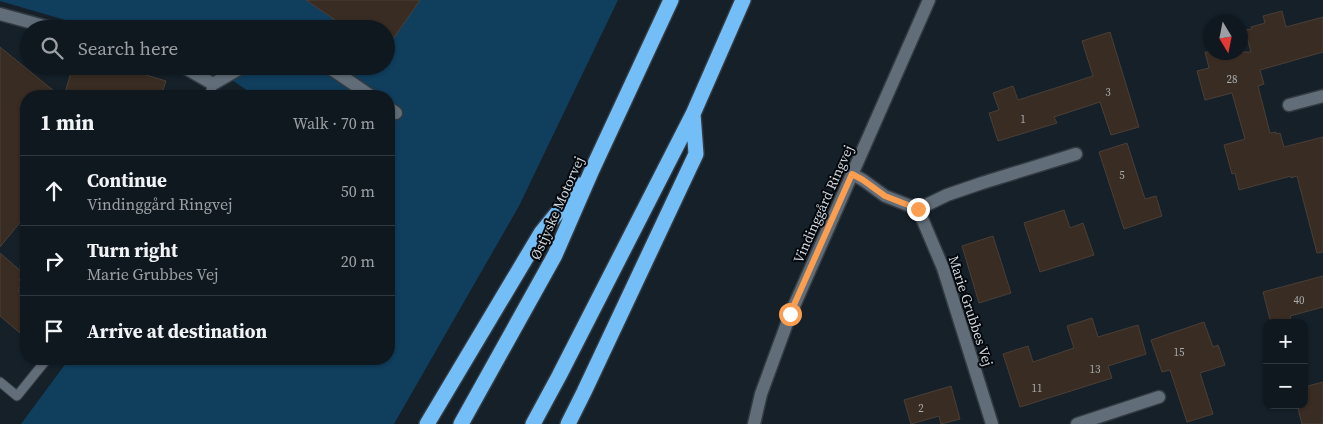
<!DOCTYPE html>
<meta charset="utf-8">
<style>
:root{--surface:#10181f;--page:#192128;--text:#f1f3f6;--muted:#9ca0a4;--line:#30373d}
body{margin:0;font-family:"Source Serif 4",serif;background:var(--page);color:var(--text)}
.controls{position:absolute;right:15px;bottom:15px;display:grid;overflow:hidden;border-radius:10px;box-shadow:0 1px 4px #0004}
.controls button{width:45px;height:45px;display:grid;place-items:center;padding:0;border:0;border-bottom:1px solid var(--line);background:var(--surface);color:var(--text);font:25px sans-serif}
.compass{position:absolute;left:1203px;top:15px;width:45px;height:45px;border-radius:50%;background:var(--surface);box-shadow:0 1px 4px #0004;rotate:170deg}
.stop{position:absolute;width:15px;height:15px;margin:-11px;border:4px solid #fb9e50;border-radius:50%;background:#fff}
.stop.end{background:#fb9e50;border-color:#fff;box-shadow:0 1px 5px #0008}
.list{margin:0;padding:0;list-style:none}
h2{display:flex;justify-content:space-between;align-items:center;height:65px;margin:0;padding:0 20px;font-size:21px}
h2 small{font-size:16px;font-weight:400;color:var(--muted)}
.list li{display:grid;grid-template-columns:32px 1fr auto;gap:15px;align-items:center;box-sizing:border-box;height:70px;padding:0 20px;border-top:1px solid var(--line)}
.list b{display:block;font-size:19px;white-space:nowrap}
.list p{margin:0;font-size:16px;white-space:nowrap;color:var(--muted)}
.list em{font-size:16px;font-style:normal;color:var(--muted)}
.icon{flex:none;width:28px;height:28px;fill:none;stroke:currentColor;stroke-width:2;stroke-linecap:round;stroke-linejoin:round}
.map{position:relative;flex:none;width:1323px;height:424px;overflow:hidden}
.search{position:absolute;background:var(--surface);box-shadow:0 1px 4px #0004;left:20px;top:20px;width:375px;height:55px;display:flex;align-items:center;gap:12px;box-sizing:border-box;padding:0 18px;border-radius:28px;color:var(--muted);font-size:19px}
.panel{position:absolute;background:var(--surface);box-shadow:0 1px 4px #0004;left:20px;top:90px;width:375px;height:275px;border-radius:20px}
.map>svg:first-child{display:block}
.green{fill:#103e5d}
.building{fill:#382c23;stroke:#4b3f36}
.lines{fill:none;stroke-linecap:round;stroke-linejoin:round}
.lane-casing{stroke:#333b42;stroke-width:11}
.street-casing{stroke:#333b42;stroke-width:15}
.secondary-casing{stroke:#333b42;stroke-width:15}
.highway-casing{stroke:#333b42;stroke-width:18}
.lane{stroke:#616d78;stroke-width:9}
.street{stroke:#616d78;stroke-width:12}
.secondary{stroke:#616d78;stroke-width:12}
.highway{stroke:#74bef7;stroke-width:15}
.route{stroke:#fb9e50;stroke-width:6}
.labels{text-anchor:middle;stroke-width:4;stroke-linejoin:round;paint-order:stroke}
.number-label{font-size:11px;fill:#aaacae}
.street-label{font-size:14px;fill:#d0d7dd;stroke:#05090d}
</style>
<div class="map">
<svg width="1323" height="424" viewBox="0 0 1323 424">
<rect width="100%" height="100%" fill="#152029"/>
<!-- green -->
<path class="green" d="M0,0H618L519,206L394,424H21L69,359H389V96H255L212,66H386V29H96L0,1Z"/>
<!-- building -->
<path class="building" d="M306,0H420L386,49V29H348Z
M1282,11L1286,27L1323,17V52L1260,70L1264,84L1258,86L1270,133L1276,132V134L1280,133L1284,147L1323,137V252L1317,253L1297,176L1291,178V176L1239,190L1235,173L1232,174L1224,145L1245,139L1232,93L1205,100L1197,71L1209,68L1205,52H1251L1245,30L1252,29L1251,27L1265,23L1263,16Z
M1110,32L1139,127L1111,135L1100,102L1054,117L1057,123L998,141L989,113L999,110L993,93L1013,86L1018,100L1093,76L1082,41Z
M0,47L60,96H26V215L0,247Z
M73,66H116L166,81L161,96H64Z
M1127,143L1145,199L1156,196L1162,216L1124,229L1099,152Z
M1064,210L1070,228L1083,223L1094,255L1040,272L1024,223Z
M993,236L1011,293L979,303L962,246Z
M0,253L24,274L19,280L23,283L18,290L26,296V338L0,316Z
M1323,276V307L1290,316L1292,323H1271L1263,292Z
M1092,318L1098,337L1138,325L1146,354L1108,366L1112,378L1020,407L1003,354L1028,346L1033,362L1074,348L1067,326Z
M1204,322L1213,347L1218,345L1225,365L1200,373L1213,414L1187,422L1170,370L1162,372L1151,340Z
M1323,382V424H1302L1297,405H1304V387Z
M951,386L960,419L941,424L939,416L911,424L904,400Z"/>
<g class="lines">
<!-- lane casing -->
<g class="lane-casing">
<path id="lane" d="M209,96L213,84
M26,265L25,267L26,268
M0,382L17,396L47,359"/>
</g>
<!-- street casing -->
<g class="street-casing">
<path id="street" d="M0,14L55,29
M182,66L213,84L244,66
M327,66L371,96
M1289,105L1323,96
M389,108L396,113
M852,174L863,180L885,196L918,209L943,268L992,424
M918,209L947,195L982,183L1076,154
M1077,424L1159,397"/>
</g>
<!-- secondary casing -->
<g class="secondary-casing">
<path id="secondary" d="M754,424L761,394L790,315L929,0"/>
</g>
<!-- highway casing -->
<g class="highway-casing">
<path id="highway" d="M427,424L541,233L580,185
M461,424L555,255L592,170L671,0
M533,424L559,376L693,114L743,0
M568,424L584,392L696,154L693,114"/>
</g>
<!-- lane -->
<use href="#lane" class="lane"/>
<!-- street -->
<use href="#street" class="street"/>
<!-- secondary -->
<use href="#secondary" class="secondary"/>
<!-- highway -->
<use href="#highway" class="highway"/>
</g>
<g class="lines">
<!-- route -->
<path class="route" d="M790,314L852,174L863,180L885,196L918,209"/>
</g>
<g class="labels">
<!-- number labels -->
<g class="number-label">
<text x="1232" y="83">28</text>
<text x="1108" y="96">3</text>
<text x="1023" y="123">1</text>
<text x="1122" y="179">5</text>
<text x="1299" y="304">40</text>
<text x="1179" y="356">15</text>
<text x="1095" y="373">13</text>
<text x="1037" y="392">11</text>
<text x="921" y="412">2</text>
</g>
<!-- street labels -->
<g class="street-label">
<text transform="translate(823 204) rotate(-66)" y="5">Vindinggård Ringvej</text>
<text transform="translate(557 208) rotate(-66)" y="5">Østjyske Motorvej</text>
<text transform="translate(971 311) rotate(72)" y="5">Marie Grubbes Vej</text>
</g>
</g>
</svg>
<div class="controls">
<button>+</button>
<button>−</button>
</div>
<svg class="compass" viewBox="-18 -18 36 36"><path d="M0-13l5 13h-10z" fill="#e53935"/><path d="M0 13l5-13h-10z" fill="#9ca0a4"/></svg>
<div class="stop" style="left:790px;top:314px"></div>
<div class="stop end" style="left:918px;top:209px"></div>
<div class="search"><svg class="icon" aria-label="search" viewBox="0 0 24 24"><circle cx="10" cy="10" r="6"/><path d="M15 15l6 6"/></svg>Search here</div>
<section class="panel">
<h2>1 min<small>Walk · 70 m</small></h2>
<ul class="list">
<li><svg class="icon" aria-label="ahead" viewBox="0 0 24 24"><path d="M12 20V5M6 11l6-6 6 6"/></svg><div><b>Continue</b><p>Vindinggård Ringvej</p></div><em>50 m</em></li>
<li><svg class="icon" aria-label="right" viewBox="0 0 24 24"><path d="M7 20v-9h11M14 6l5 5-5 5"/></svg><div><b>Turn right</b><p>Marie Grubbes Vej</p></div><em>20 m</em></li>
<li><svg class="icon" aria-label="arrive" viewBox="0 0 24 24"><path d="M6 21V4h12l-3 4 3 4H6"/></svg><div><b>Arrive at destination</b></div></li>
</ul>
</section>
</div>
